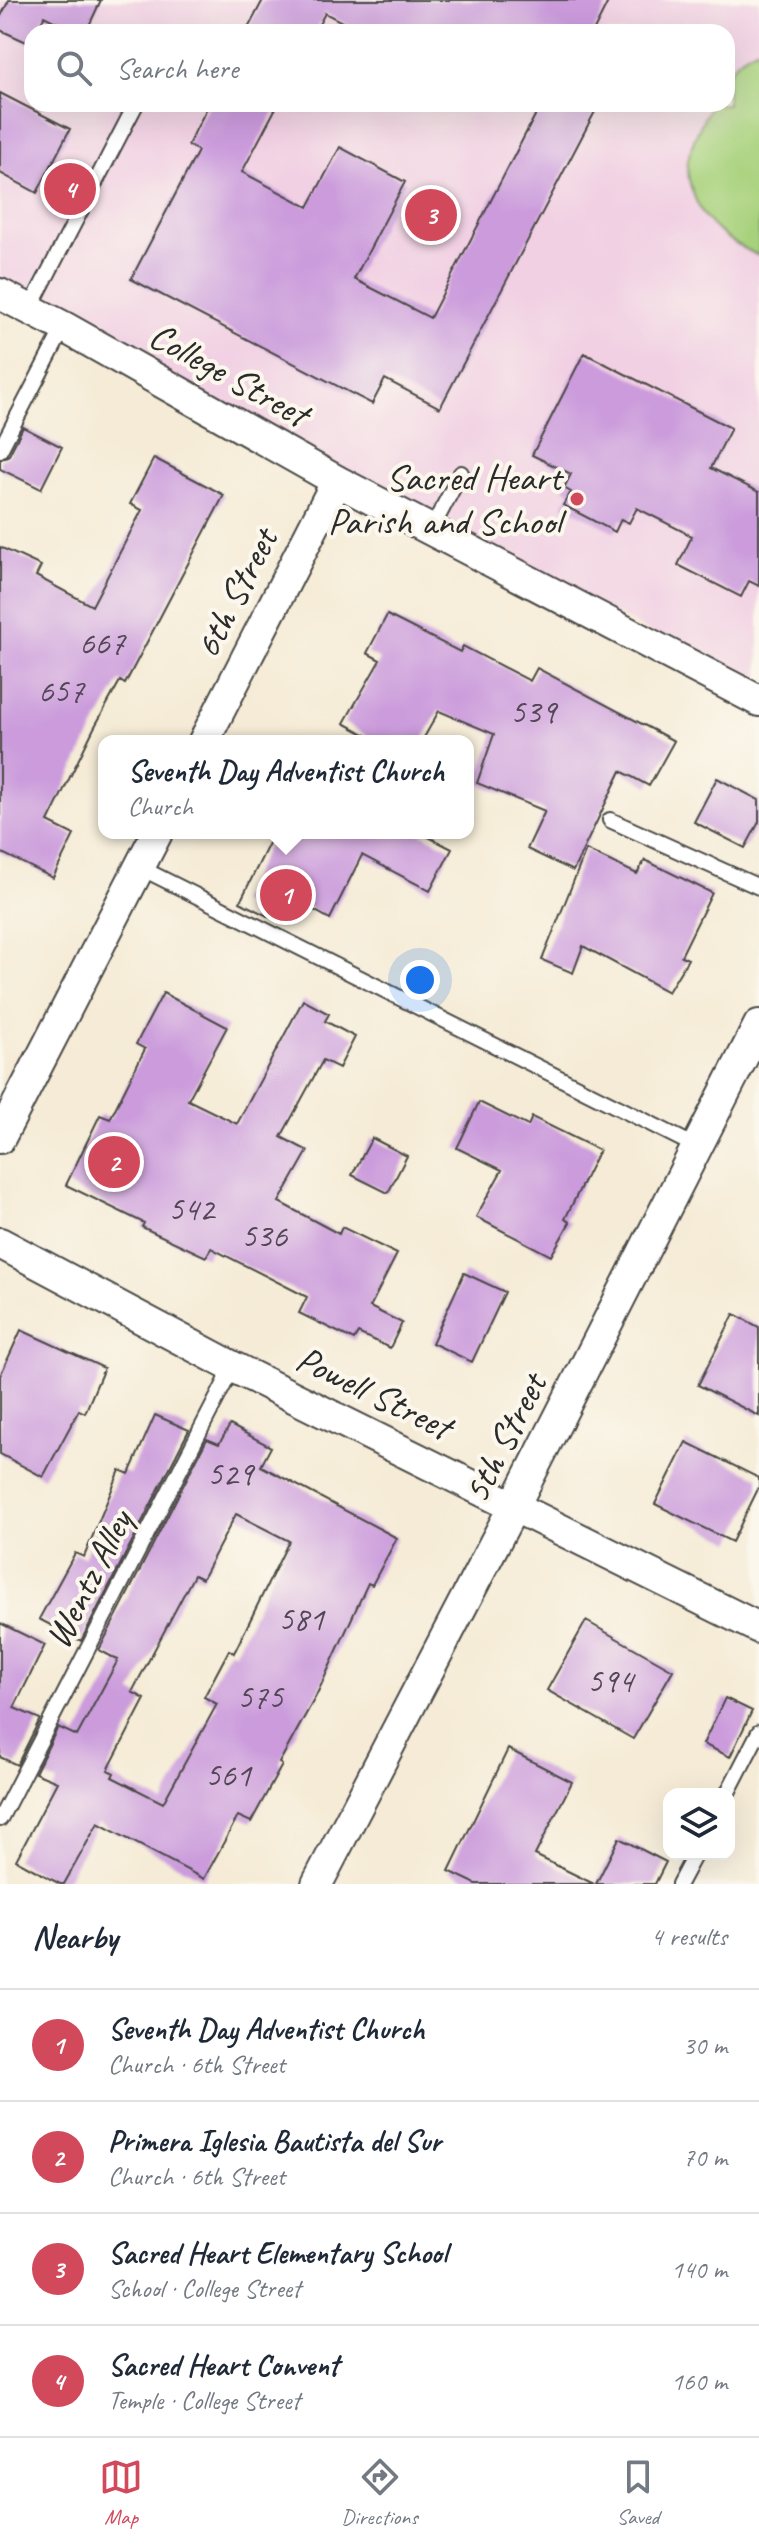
<!DOCTYPE html>
<meta charset="utf-8">
<style>
:root{--surface:#fff;--page:#f2f2f3;--text:#1f2937;--muted:#747a83;--line:#e0e1e3;--accent:#d1495b}
body{margin:0;font-family:Caveat,sans-serif;background:var(--page);color:var(--text)}
.controls{position:absolute;right:24px;bottom:24px;display:grid;overflow:hidden;border-radius:16px;box-shadow:0 8px 32px #0002}
.controls button{width:72px;height:72px;display:grid;place-items:center;padding:0;border:0;border-bottom:2px solid var(--line);background:var(--surface);color:var(--text);font:40px sans-serif}
.you{position:absolute;left:420px;top:980px;width:28px;height:28px;margin:-20px;border:6px solid #fff;border-radius:50%;background:#1a73e8;box-shadow:0 0 0 12px #1a73e833}
.badge{display:grid;place-items:center;width:52px;height:52px;border-radius:50%;background:var(--accent);color:#fff;font-size:26px;font-weight:700}
.pin{position:absolute;translate:-50% -50%;border:4px solid #fff;box-shadow:0 2px 8px #0006}
.popup{position:absolute;left:98px;top:735px;width:376px;height:104px;box-sizing:border-box;display:grid;place-content:center;border-radius:16px;background:var(--surface);filter:drop-shadow(0 2px 6px #0005);font-size:26px;white-space:nowrap;color:var(--muted)}
.popup b{font-size:30px;color:var(--text)}
.popup::after{content:'';position:absolute;left:50%;top:100%;margin-left:-16px;border:16px solid transparent;border-top-color:var(--surface)}
.list{margin:0;padding:0;list-style:none}
h2{display:flex;justify-content:space-between;align-items:center;height:104px;margin:0;padding:0 32px;font-size:34px}
h2 small{font-size:26px;font-weight:400;color:var(--muted)}
.list li{display:grid;grid-template-columns:52px 1fr auto;gap:24px;align-items:center;box-sizing:border-box;height:112px;padding:0 32px;border-top:2px solid var(--line)}
.list b{display:block;font-size:30px;white-space:nowrap}
.list p{margin:0;font-size:26px;white-space:nowrap;color:var(--muted)}
.list em{font-size:26px;font-style:normal;color:var(--muted)}
.icon{flex:none;width:44px;height:44px;fill:none;stroke:currentColor;stroke-width:2;stroke-linecap:round;stroke-linejoin:round}
.map{position:relative;flex:none;width:759px;height:1884px;overflow:hidden}
.search{position:absolute;background:var(--surface);box-shadow:0 8px 32px #0002;left:24px;right:24px;top:24px;height:88px;display:flex;align-items:center;gap:20px;box-sizing:border-box;padding:0 28px;border-radius:24px;color:var(--muted);font-size:30px}
.sheet{height:552px;background:var(--surface)}
nav{display:flex;justify-content:space-around;align-items:center;box-sizing:border-box;height:112px;border-top:2px solid var(--line);background:var(--surface);font-size:22px;color:var(--muted)}
nav a{display:grid;justify-items:center;gap:4px}
nav .on{color:var(--accent)}
.map>svg:first-child{display:block}
.built{fill:#f1d0e3;fill-rule:evenodd}
.green{fill:#a7d17c;stroke:#697e54;stroke-width:2}
.building{fill:#cb9bdc;fill-rule:evenodd}
.lines{fill:none;stroke-linecap:round;stroke-linejoin:round}
.lane-casing{stroke:#494845;stroke-width:18}
.street-casing{stroke:#494845;stroke-width:34}
.lane{stroke:#fff;stroke-width:14}
.street{stroke:#fff;stroke-width:30}
.poi-dot{fill:#d1495b;stroke:#fbf7ec;stroke-width:3}
.labels{text-anchor:middle;stroke-width:8;stroke-linejoin:round;paint-order:stroke}
.number-label{font-size:34px;fill:#534757}
.street-label{font-size:38px;fill:#2b2b2b;stroke:#fbf7ec}
.poi-label{font-size:38px;fill:#2b2b2b;stroke:#fbf7ec;text-anchor:end}
</style>
<div class="map">
<svg width="759" height="1884" viewBox="0 0 759 1884">
<rect width="100%" height="100%" fill="#fbf7ec"/>
<filter id="ink" filterUnits="userSpaceOnUse"><feTurbulence type="fractalNoise" baseFrequency=".0125" numOctaves="2"/><feDisplacementMap in="SourceGraphic" scale="16" xChannelSelector="R" yChannelSelector="G"/><feConvolveMatrix kernelMatrix="1 2 1 2 8 2 1 2 1" color-interpolation-filters="sRGB"/></filter>
<filter id="wash" filterUnits="userSpaceOnUse"><feTurbulence type="fractalNoise" baseFrequency=".006" numOctaves="4" result="noise"/><feDisplacementMap in="SourceGraphic" scale="32" xChannelSelector="R" yChannelSelector="G"/><feGaussianBlur stdDeviation="1.8" result="paint"/><feColorMatrix in="noise" values="0 0 0 0 0 0 0 0 0 0 0 0 0 0 0 0 0 1.4 0 .05"/><feComposite in="paint" operator="in"/></filter>
<g filter="url(#wash)">
<rect width="100%" height="100%" fill="#f5ebd6"/>
<!-- built -->
<path class="built" d="M0,0H759V689L0,293ZM32,32H727V104H32Z"/>
<!-- green -->
<path class="green" d="M759,48V256C729,241 704,227 693,193C689,182 685,168 689,156C693,138 703,121 711,104H727C727,73 728,61 759,48Z"/>
<g id="blocks">
<!-- building -->
<path class="building" d="M9,0H101L86,32H76L44,16L37,32H32L31,44L0,30V18Z
M263,0H609L593,32H361L325,13L315,32H246Z
M0,93L70,129L37,193L0,173Z
M209,104H278L242,172L308,207L340,147L405,182L354,279L430,318L541,104H599L440,408L385,379L372,404L131,279L198,151L188,145Z
M584,353L731,428L711,468L759,492V586L749,581L741,597L678,565L692,536L637,508L629,523L621,519L615,532L563,505L571,492L564,488L571,474L532,455Z
M23,427L62,447L41,489L0,469V460L9,455Z
M154,458L224,495L125,684L120,681L94,728L48,822L74,835L53,878L0,852V547L41,566L36,576L92,606L142,510L130,504Z
M387,615L460,652L463,646L530,681L537,668L674,741L649,786L621,771L573,871L527,849L545,811L477,783L494,734L439,711L422,741H377L344,723L380,660L367,653Z
M717,778L759,800V822L745,848L694,822Z
M274,833H421L452,849L430,891L362,855L330,919L296,900L283,924L240,902Z
M586,850L637,874L645,860L712,893L681,956L688,959L668,992L583,946L573,973L542,960Z
M163,993L227,1027L188,1100L237,1124L303,1000L329,1014L325,1021L355,1037L339,1068L323,1060L281,1137L308,1151L279,1202L339,1234L342,1227L397,1254L370,1307L402,1323L390,1348L358,1333L354,1340L299,1313L307,1297L211,1248L206,1257L142,1227L144,1223L66,1185L100,1115L110,1119L145,1049L136,1044Z
M479,1102L528,1126L532,1117L599,1150L565,1219L570,1222L551,1256L476,1217L502,1170L457,1148Z
M372,1138L407,1156L388,1193L352,1175Z
M464,1273L505,1292L472,1362L432,1343Z
M734,1314L759,1327V1416L698,1385Z
M21,1330L104,1368L85,1413L79,1410L43,1477L0,1454V1376Z
M155,1415L189,1430L81,1641L39,1619L75,1553L84,1557L120,1470L129,1474Z
M230,1425L271,1447L261,1466L397,1538L372,1585L368,1583L316,1696L279,1763L282,1765L251,1822L238,1816L204,1879L98,1823L64,1884H60L16,1860L57,1782L35,1773L58,1727L77,1736L118,1660L99,1650L207,1439L219,1444ZM236,1514L289,1541L234,1653L229,1650L204,1697L217,1704L163,1803L112,1777L114,1773L108,1770L145,1699L132,1692L194,1575L202,1579Z
M686,1442L759,1478V1487L732,1542L655,1504Z
M586,1621L673,1670L633,1739L547,1690Z
M0,1623L45,1645L14,1708L40,1719L17,1765L0,1757Z
M725,1698L752,1711L730,1757L703,1744Z
M508,1749L572,1782L535,1855L594,1884H476L449,1871Z
M619,1838L666,1862L655,1884H596Z"/>
</g>
</g>
<g filter="url(#ink)">
<use href="#blocks" fill-opacity="0" stroke="#494845" stroke-width="2"/>
<g class="lines">
<!-- lane casing -->
<g class="lane-casing">
<path id="lane" d="M30,308L136,104
M0,450L64,327
M431,530L461,473
M610,820L759,887
M139,867L697,1147
M727,1794L759,1732
M0,1819L233,1367
M679,1884L695,1854"/>
</g>
<!-- street casing -->
<g class="street-casing">
<path id="street" d="M0,294L64,327L337,481L759,701
M204,741L337,481
M0,1138L157,833
M0,1243L233,1367L759,1628
M317,1884L514,1506L759,1025"/>
</g>
<!-- lane -->
<use href="#lane" class="lane"/>
<!-- street -->
<use href="#street" class="street"/>
</g>
</g>
<!-- markers -->
<circle class="poi-dot" cx="577" cy="499" r="8"/>
<g class="labels">
<!-- number labels -->
<g class="number-label">
<text x="102" y="654">667</text>
<text x="61" y="702">657</text>
<text x="533" y="723">539</text>
<text x="191" y="1220">542</text>
<text x="264" y="1247">536</text>
<text x="230" y="1485">529</text>
<text x="301" y="1630">581</text>
<text x="610" y="1692">594</text>
<text x="260" y="1708">575</text>
<text x="228" y="1786">561</text>
</g>
<!-- street labels -->
<g class="street-label">
<text transform="translate(229 374) rotate(29)" y="13">College Street</text>
<text transform="translate(235 593) rotate(-63)" y="13">6th Street</text>
<text transform="translate(374 1392) rotate(26)" y="13">Powell Street</text>
<text transform="translate(504 1438) rotate(-63)" y="13">5th Street</text>
<text transform="translate(88 1579) rotate(-63)" y="13">Wentz Alley</text>
</g>
<!-- poi labels -->
<g class="poi-label">
<text x="561" y="490">Sacred Heart<tspan x="561" dy="44">Parish and School</tspan></text>
</g>
</g>
</svg>
<div class="controls">
<button><svg class="icon" aria-label="layers" viewBox="0 0 24 24"><path d="M12 4l9 5-9 5-9-5zM3 14l9 5 9-5"/></svg></button>
</div>
<div class="you"></div>
<div class="pin badge" style="left:286px;top:895px">1</div>
<div class="popup"><b>Seventh Day Adventist Church</b>Church</div>
<div class="pin badge" style="left:114px;top:1162px">2</div>
<div class="pin badge" style="left:431px;top:215px">3</div>
<div class="pin badge" style="left:70px;top:189px">4</div>
<div class="search"><svg class="icon" aria-label="search" viewBox="0 0 24 24"><circle cx="10" cy="10" r="6"/><path d="M15 15l6 6"/></svg>Search here</div>
</div>
<section class="sheet">
<h2>Nearby<small>4 results</small></h2>
<ul class="list">
<li><span class="badge">1</span><div><b>Seventh Day Adventist Church</b><p>Church · 6th Street</p></div><em>30 m</em></li>
<li><span class="badge">2</span><div><b>Primera Iglesia Bautista del Sur</b><p>Church · 6th Street</p></div><em>70 m</em></li>
<li><span class="badge">3</span><div><b>Sacred Heart Elementary School</b><p>School · College Street</p></div><em>140 m</em></li>
<li><span class="badge">4</span><div><b>Sacred Heart Convent</b><p>Temple · College Street</p></div><em>160 m</em></li>
</ul>
</section>
<nav>
<a class="on"><svg class="icon" aria-label="map" viewBox="0 0 24 24"><path d="M3 6l6-2 6 2 6-2v14l-6 2-6-2-6 2zM9 4v14M15 6v14"/></svg>Map</a>
<a><svg class="icon" aria-label="directions" viewBox="0 0 24 24"><path d="M12 3l9 9-9 9-9-9zM9 14v-3h6M13 9l2 2-2 2"/></svg>Directions</a>
<a><svg class="icon" aria-label="saved" viewBox="0 0 24 24"><path d="M7 4h10v16l-5-4-5 4z"/></svg>Saved</a>
</nav>
